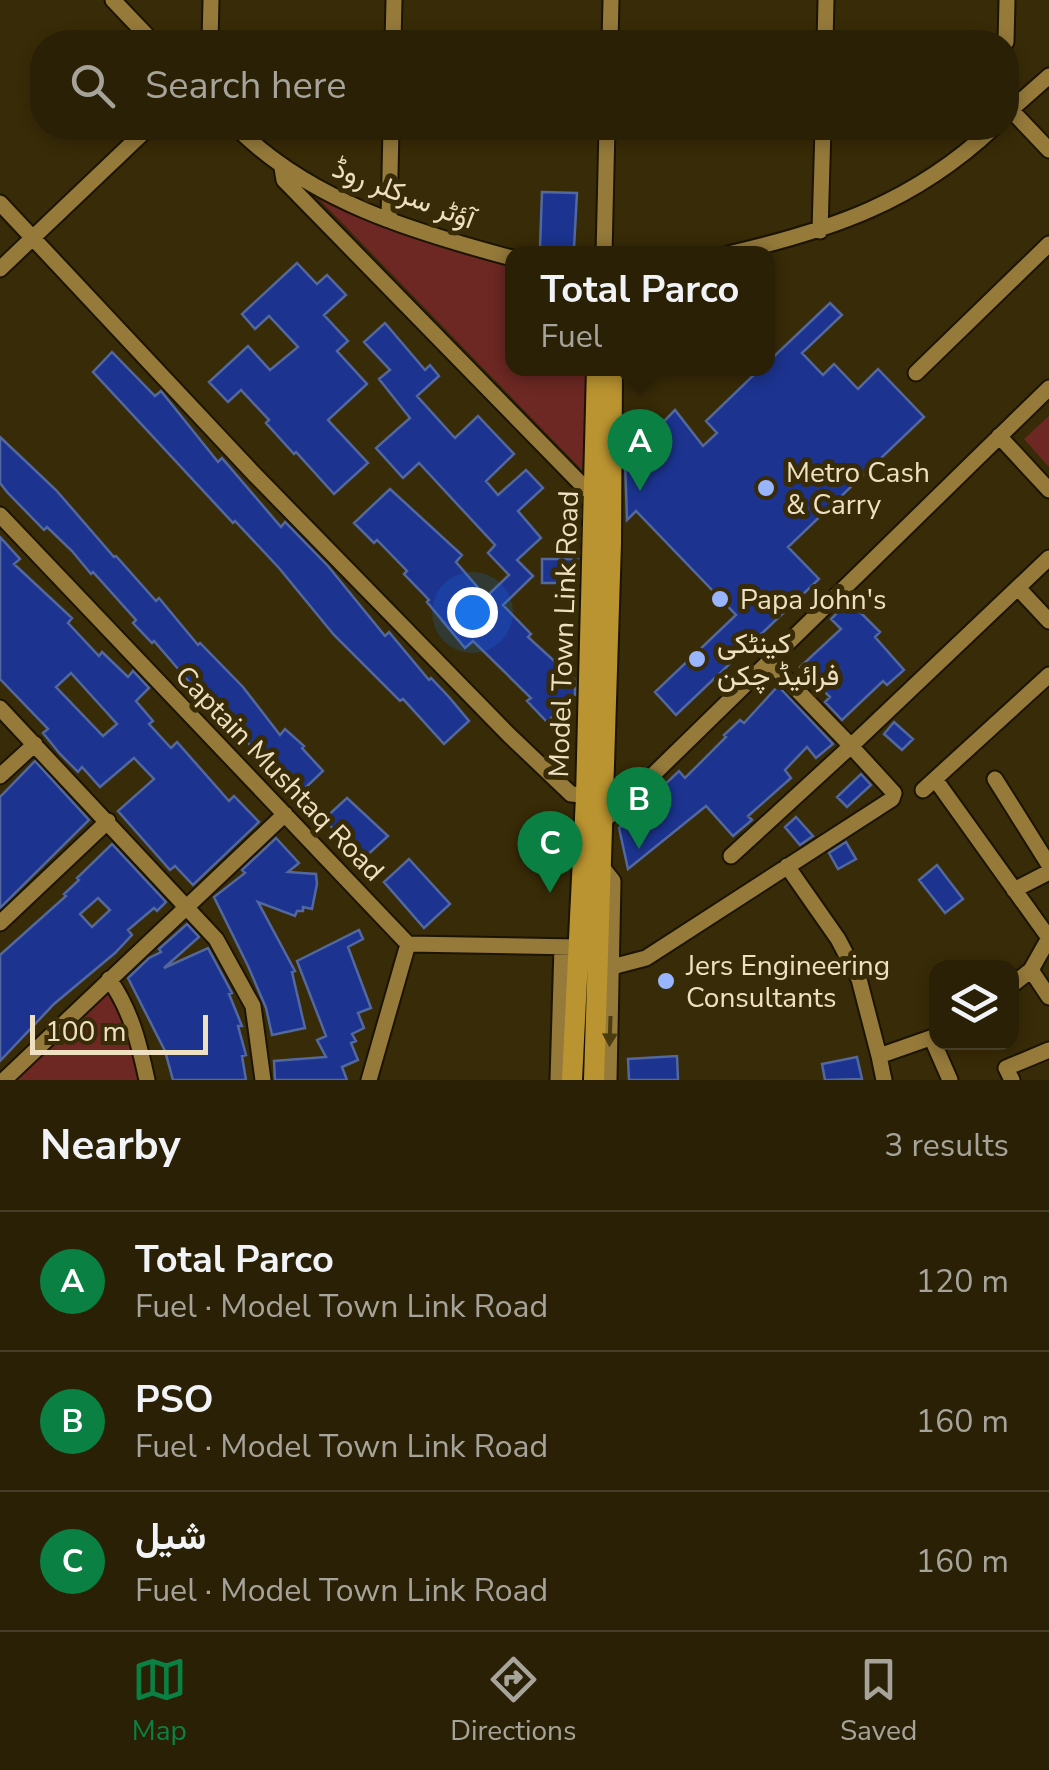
<!DOCTYPE html>
<meta charset="utf-8">
<style>
:root{--surface:#2a2005;--page:#32280f;--text:#f1f3f6;--muted:#a5a39a;--line:#463e27;--accent:#0b8043}
body{margin:0;font-family:"Nunito Sans",Vazirmatn,sans-serif;background:var(--page);color:var(--text)}
.controls{position:absolute;right:30px;bottom:30px;display:grid;overflow:hidden;border-radius:20px;box-shadow:0 5px 15px #0003}
.controls button{width:90px;height:90px;display:grid;place-items:center;padding:0;border:0;border-bottom:2px solid var(--line);background:var(--surface);color:var(--text);font:50px sans-serif}
.scale{position:absolute;left:30px;bottom:25px;width:178px;box-sizing:border-box;padding-left:10px;border:5px solid #eee0c0;border-top:0;font-size:28px;line-height:35px;white-space:nowrap;color:#eee0c0;-webkit-text-stroke:8px #382b07;paint-order:stroke}
.you{position:absolute;left:472px;top:612px;width:35px;height:35px;margin:-25px;border:8px solid #fff;border-radius:50%;background:#1a73e8;box-shadow:0 0 0 15px #1a73e833}
.badge{display:grid;place-items:center;width:65px;height:65px;border-radius:50%;background:var(--accent);color:#fff;font-size:32px;font-weight:700}
.pin{position:absolute;translate:-50% -82px;filter:drop-shadow(0 2px 5px #0008)}
.pin::after{content:'';position:absolute;top:52px;width:35px;height:30px;background:inherit;clip-path:polygon(0 0,100% 0,50% 100%)}
.popup{position:absolute;left:505px;top:246px;width:270px;height:130px;box-sizing:border-box;display:grid;place-content:center;border-radius:20px;background:var(--surface);filter:drop-shadow(0 2px 8px #0005);font-size:32px;white-space:nowrap;color:var(--muted)}
.popup b{font-size:38px;color:var(--text)}
.popup::after{content:'';position:absolute;left:50%;top:100%;margin-left:-20px;border:20px solid transparent;border-top-color:var(--surface)}
.list{margin:0;padding:0;list-style:none}
h2{display:flex;justify-content:space-between;align-items:center;height:130px;margin:0;padding:0 40px;font-size:42px}
h2 small{font-size:32px;font-weight:400;color:var(--muted)}
.list li{display:grid;grid-template-columns:65px 1fr auto;gap:30px;align-items:center;box-sizing:border-box;height:140px;padding:0 40px;border-top:2px solid var(--line)}
.list b{display:block;font-size:38px;white-space:nowrap}
.list p{margin:0;font-size:32px;white-space:nowrap;color:var(--muted)}
.list em{font-size:32px;font-style:normal;color:var(--muted)}
.icon{flex:none;width:55px;height:55px;fill:none;stroke:currentColor;stroke-width:2;stroke-linecap:round;stroke-linejoin:round}
.map{position:relative;flex:none;width:1049px;height:1080px;overflow:hidden}
.search{position:absolute;background:var(--surface);box-shadow:0 5px 15px #0003;left:30px;right:30px;top:30px;height:110px;display:flex;align-items:center;gap:25px;box-sizing:border-box;padding:0 35px;border-radius:40px;color:var(--muted);font-size:38px}
.sheet{height:550px;background:var(--surface)}
nav{display:flex;justify-content:space-around;align-items:center;box-sizing:border-box;height:140px;border-top:2px solid var(--line);background:var(--surface);font-size:28px;color:var(--muted)}
nav a{display:grid;justify-items:center;gap:5px}
nav .on{color:var(--accent)}
.map>svg:first-child{display:block}
.green{fill:#6d2823}
.building{fill:#1c3490;stroke:#53689e;stroke-width:2.5;fill-rule:evenodd}
.lines{fill:none;stroke-linecap:round;stroke-linejoin:round}
.minor-casing{stroke:#1c1402;stroke-width:19}
.major-casing{stroke:#1c1402;stroke-width:24}
.minor{stroke:#957a3a;stroke-width:15}
.major{stroke:#ba9430;stroke-width:20}
.oneway{fill:#4b3b11}
.poi-dot{fill:#98b5fd;stroke:#382b07;stroke-width:4}
.labels{text-anchor:middle;stroke-width:10;stroke-linejoin:round;paint-order:stroke}
.street-label{font-size:28px;fill:#eee0c0;stroke:#382b07}
.poi-label{font-size:28px;fill:#eee0c0;stroke:#382b07;text-anchor:start}
</style>
<div class="map">
<svg width="1049" height="1080" viewBox="0 0 1049 1080">
<rect width="100%" height="100%" fill="#382b07"/>
<!-- green -->
<path class="green" d="M326,191L512,261V368L588,369L582,470L319,199Z
M1049,416V467L1024,439Z
M109,979L147,1080H4Z"/>
<!-- building -->
<path class="building" d="M542,192L577,193L574,248H540Z
M297,263L317,284L327,275L346,295L324,315L348,341L337,351L367,384L328,420L368,463L334,494L296,452L294,454L266,423L269,420L241,390L228,402L209,382L248,346L270,370L298,347L269,316L255,329L242,314Z
M830,303L842,315L802,353L823,375L834,364L858,389L878,369L924,417L788,547L819,579L676,715L655,692L736,615L636,511L627,520L625,461L675,410L703,446L717,433L706,421L761,368H768V362Z
M385,323L425,370L430,365L439,376L417,396L455,438L478,416L514,454L486,481L498,495L526,470L543,488L518,511L541,538L517,560L533,576L503,605L531,634L528,637L575,680V695L547,722L527,701L531,698L473,641L465,648L427,602L429,600L404,574L407,571L377,540L374,543L354,523L390,489L462,555L456,562L486,597L509,575L488,553L495,545L419,463L403,478L376,448L410,418L379,379L390,370L364,342Z
M112,352L155,396L161,391L218,462L222,458L281,527L285,522L328,566L385,636L389,632L429,680L431,678L449,697L469,721L444,744L403,699L400,701L334,635L279,568L235,521L233,523L93,372Z
M0,437L56,490L114,557L116,556L156,601L159,598L198,645L200,643L243,687L280,735L285,729L304,746L302,748L323,771L301,792L280,770L277,774L259,757L239,731L242,728L218,701L211,707L154,641L152,643L133,623L136,620L93,572L91,574L72,551L47,527L44,530L7,492L0,483Z
M0,537L20,559L14,564L72,618L68,623L99,656L102,652L128,677L133,671L149,688L136,701L153,721L149,724L171,748L177,742L229,801L234,796L259,822L193,885L175,866L170,870L118,811L154,779L134,758L100,787L82,767L78,772L60,754L43,733L48,729L0,679ZM71,673L117,724L103,736L56,687Z
M542,559H578V583H542Z
M849,601L880,632L875,637L904,670L887,685L883,681L842,720L825,702L830,697L800,667L841,629L831,619Z
M778,686L833,744L816,758L807,747L785,770L791,778L748,816L752,820L733,836L706,806L628,869L619,828L679,771L685,778L726,737L724,735L740,720L744,723Z
M894,722L913,739L902,750L884,734Z
M35,761L89,820L0,908V797Z
M861,774L871,785L847,807L837,797Z
M347,798L388,836L362,860L324,819Z
M796,817L813,836L800,845L785,827Z
M276,838L299,863L288,872L316,874L317,884L312,909L303,907V911H297L295,916L258,902L295,971L292,972L305,1028L272,1035L266,1008L248,966L214,897L245,873L242,870Z
M846,842L856,859L838,869L829,853Z
M112,844L166,902L157,911L154,908L128,930L132,935L115,953L54,1004L0,1061V955L66,896L64,894L79,880L77,878ZM98,898L110,910L92,927L80,914Z
M409,859L450,904L424,928L384,882Z
M937,865L963,899L945,913L919,880Z
M187,924L199,937L164,968L208,948L232,993L229,994L242,1026H238L246,1055L242,1056L246,1080H173L165,1051L128,978L149,958L161,952L159,949Z
M359,930L363,939L348,947L371,1008L358,1013L364,1028L352,1034L356,1041L351,1043L358,1060L342,1067L347,1080H275L274,1061L326,1057L317,1040L326,1036L297,961Z
M677,1056L678,1080H629L628,1059Z
M857,1057L862,1079L825,1080L822,1064Z"/>
<g class="lines">
<!-- minor casing -->
<g class="minor-casing">
<path id="minor" d="M113,0L153,42
M210,42L211,0
M393,42L394,0
M610,42L611,0
M825,42L826,0
M1006,42L1007,0
M1011,110L1049,150
M1006,114L1049,76
M237,128C310,201 414,232 512,258
M282,168L284,180L586,489L596,490
M0,203L255,475L509,735L571,794L595,796
M389,220L391,128
M820,231L823,128
M604,254L607,128
M728,254C832,230 914,202 993,128
M0,269L148,128
M916,373L1049,244
M999,436L1049,490
M0,515L408,944L577,947
M1018,588L1049,621
M769,661L851,746L1049,558
M0,708L216,939L253,1006L263,1080
M0,776L35,744
M935,779L1049,938
M995,779L1049,865
M923,790L1049,675
M593,818H606L615,812L1049,388
M787,866L838,939L859,979L879,1056
M602,867L613,881L609,1080
M1014,890L1049,872
M0,923L108,821
M597,967H612L646,958L892,799L894,793L851,746L731,856
M1031,970L1049,997
M109,979C131,1010 139,1043 147,1080
M1012,985L1031,970L1049,938
M932,1039L950,1080
M4,1080L285,814
M369,1080L408,944
M558,1080L562,947
M884,1080L879,1056L936,1036
M1012,1080L1006,1068L1049,1050"/>
</g>
<!-- major casing -->
<g class="major-casing">
<path id="major" d="M572,1080L586,797L597,368
M594,1080L611,543L612,368"/>
</g>
<!-- minor -->
<use href="#minor" class="minor"/>
<!-- major -->
<use href="#major" class="major"/>
</g>
<!-- one-way arrows -->
<defs><path id="oneway-solid" d="M-6-.8H1V-3.2L6.5 0L1 3.2V.8H-6Z" transform="scale(2.5)"/></defs>
<use class="oneway" href="#oneway-solid" transform="translate(610 1031) rotate(92)"/>
<!-- markers -->
<g class="poi-dot">
<circle cx="766" cy="488" r="10"/>
<circle cx="720" cy="599" r="10"/>
<circle cx="697" cy="659" r="10"/>
<circle cx="666" cy="981" r="10"/>
</g>
<g class="labels">
<!-- street labels -->
<g class="street-label">
<text transform="translate(404 193) rotate(21)" y="10">آؤٹر سرکلر روڈ</text>
<text transform="translate(563 634) rotate(-88)" y="10">Model Town Link Road</text>
<text transform="translate(280 773) rotate(46)" y="10">Captain Mushtaq Road</text>
</g>
<!-- poi labels -->
<g class="poi-label">
<text x="786" y="482">Metro Cash<tspan x="786" dy="32">&amp; Carry</tspan></text>
<text x="740" y="609">Papa John's</text>
<text x="717" y="653">کینٹکی<tspan x="717" dy="32">فرائیڈ چکن</tspan></text>
<text x="686" y="975">Jers Engineering<tspan x="686" dy="32">Consultants</tspan></text>
</g>
</g>
</svg>
<div class="controls">
<button><svg class="icon" aria-label="layers" viewBox="0 0 24 24"><path d="M12 4l9 5-9 5-9-5zM3 14l9 5 9-5"/></svg></button>
</div>
<div class="scale">100 m</div>
<div class="you"></div>
<div class="pin badge" style="left:640px;top:491px">A</div>
<div class="popup"><b>Total Parco</b>Fuel</div>
<div class="pin badge" style="left:639px;top:849px">B</div>
<div class="pin badge" style="left:550px;top:893px">C</div>
<div class="search"><svg class="icon" aria-label="search" viewBox="0 0 24 24"><circle cx="10" cy="10" r="6"/><path d="M15 15l6 6"/></svg>Search here</div>
</div>
<section class="sheet">
<h2>Nearby<small>3 results</small></h2>
<ul class="list">
<li><span class="badge">A</span><div><b>Total Parco</b><p>Fuel · Model Town Link Road</p></div><em>120 m</em></li>
<li><span class="badge">B</span><div><b>PSO</b><p>Fuel · Model Town Link Road</p></div><em>160 m</em></li>
<li><span class="badge">C</span><div><b>شیل</b><p>Fuel · Model Town Link Road</p></div><em>160 m</em></li>
</ul>
</section>
<nav>
<a class="on"><svg class="icon" aria-label="map" viewBox="0 0 24 24"><path d="M3 6l6-2 6 2 6-2v14l-6 2-6-2-6 2zM9 4v14M15 6v14"/></svg>Map</a>
<a><svg class="icon" aria-label="directions" viewBox="0 0 24 24"><path d="M12 3l9 9-9 9-9-9zM9 14v-3h6M13 9l2 2-2 2"/></svg>Directions</a>
<a><svg class="icon" aria-label="saved" viewBox="0 0 24 24"><path d="M7 4h10v16l-5-4-5 4z"/></svg>Saved</a>
</nav>
